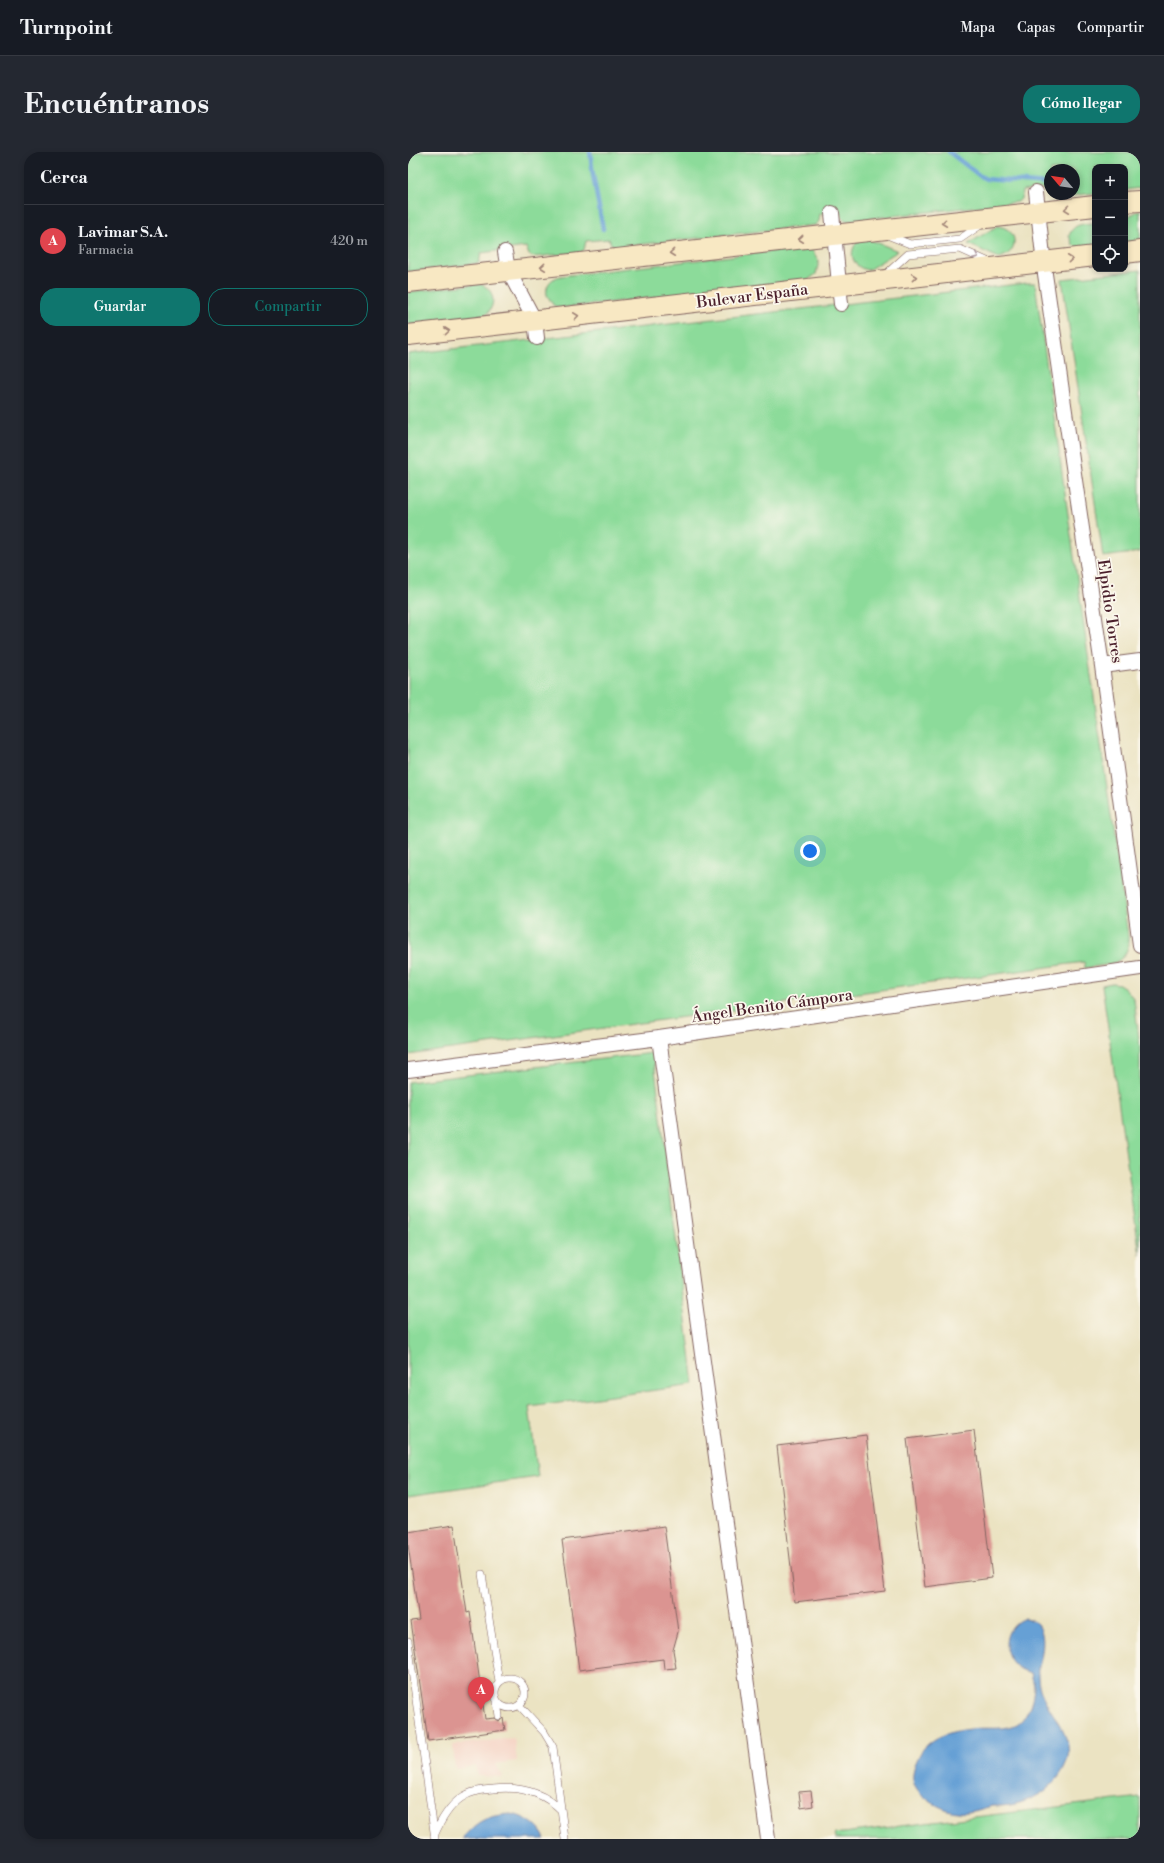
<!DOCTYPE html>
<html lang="es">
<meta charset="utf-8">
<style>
:root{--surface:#171b24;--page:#242831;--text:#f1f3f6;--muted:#9ea1a6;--line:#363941;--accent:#0f766e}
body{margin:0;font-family:"Libre Bodoni",serif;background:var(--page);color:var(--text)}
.controls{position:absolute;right:12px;top:12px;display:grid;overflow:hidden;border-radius:8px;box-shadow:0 2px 6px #0003}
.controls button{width:36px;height:36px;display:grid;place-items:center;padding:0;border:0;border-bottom:1px solid var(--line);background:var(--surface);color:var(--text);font:20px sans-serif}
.compass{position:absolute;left:636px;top:12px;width:36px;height:36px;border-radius:50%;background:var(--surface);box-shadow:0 2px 6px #0003;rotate:299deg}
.you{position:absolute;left:402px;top:699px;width:14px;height:14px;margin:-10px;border:3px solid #fff;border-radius:50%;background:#1a73e8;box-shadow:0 0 0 6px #1a73e833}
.badge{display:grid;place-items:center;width:26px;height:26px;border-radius:50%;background:var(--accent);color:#fff;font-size:13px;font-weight:700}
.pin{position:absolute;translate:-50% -33px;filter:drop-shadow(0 1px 2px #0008)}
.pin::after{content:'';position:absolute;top:21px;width:14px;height:12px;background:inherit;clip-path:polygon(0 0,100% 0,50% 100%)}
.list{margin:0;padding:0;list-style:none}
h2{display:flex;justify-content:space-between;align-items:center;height:52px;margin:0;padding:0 16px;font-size:17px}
h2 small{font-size:13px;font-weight:400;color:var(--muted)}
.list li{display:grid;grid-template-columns:26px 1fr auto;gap:12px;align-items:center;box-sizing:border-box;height:72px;padding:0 16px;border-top:1px solid var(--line)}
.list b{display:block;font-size:15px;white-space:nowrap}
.list p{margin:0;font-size:13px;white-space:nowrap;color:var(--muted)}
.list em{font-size:13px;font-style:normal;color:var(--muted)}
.actions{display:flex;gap:8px;padding:12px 16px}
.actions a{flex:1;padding:9px 0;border:1px solid var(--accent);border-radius:16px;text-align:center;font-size:14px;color:var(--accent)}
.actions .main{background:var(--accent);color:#fff}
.icon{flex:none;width:22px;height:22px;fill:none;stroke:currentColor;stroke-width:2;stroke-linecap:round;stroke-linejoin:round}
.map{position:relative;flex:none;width:732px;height:1687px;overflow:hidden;border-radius:16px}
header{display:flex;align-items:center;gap:24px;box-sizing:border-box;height:56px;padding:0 20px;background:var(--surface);border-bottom:1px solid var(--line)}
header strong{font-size:19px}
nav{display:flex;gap:22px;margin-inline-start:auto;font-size:14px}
.intro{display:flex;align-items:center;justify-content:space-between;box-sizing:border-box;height:96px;padding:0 24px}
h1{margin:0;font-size:28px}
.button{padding:10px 18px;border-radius:16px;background:var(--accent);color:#fff;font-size:14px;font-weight:700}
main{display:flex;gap:24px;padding:0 24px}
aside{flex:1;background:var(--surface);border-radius:16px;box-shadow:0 2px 6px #0003}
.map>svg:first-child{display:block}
.built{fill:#f5d2c3}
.green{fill:#8cdb9a;stroke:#6b7d62}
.water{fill:#66a0d5;stroke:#586080}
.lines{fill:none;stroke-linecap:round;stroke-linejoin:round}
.stream{stroke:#66a0d5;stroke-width:4.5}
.building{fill:#db9491}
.service-casing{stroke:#826460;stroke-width:8}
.minor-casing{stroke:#826460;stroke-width:16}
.secondary-casing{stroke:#826460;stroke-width:22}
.service{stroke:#fff;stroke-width:7}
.minor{stroke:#fff;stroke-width:14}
.secondary{stroke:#f8e8c3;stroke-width:20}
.oneway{stroke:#a18477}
.oneway2{stroke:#ae9aa0}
.labels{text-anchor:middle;stroke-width:3.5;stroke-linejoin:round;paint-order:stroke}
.street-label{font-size:16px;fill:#4a1f2b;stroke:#fbf7ec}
</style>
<header>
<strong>Turnpoint</strong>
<nav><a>Mapa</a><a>Capas</a><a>Compartir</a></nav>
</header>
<div class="intro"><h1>Encuéntranos</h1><a class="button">Cómo llegar</a></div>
<main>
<aside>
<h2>Cerca<small></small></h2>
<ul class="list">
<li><span class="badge" style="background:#e0444e">A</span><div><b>Lavimar S.A.</b><p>Farmacia</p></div><em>420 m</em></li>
</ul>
<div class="actions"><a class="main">Guardar</a><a>Compartir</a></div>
</aside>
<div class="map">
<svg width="732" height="1687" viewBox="0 0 732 1687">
<rect width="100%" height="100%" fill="#fbf7ec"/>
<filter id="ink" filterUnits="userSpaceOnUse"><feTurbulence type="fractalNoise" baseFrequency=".025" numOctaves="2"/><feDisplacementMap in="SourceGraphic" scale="8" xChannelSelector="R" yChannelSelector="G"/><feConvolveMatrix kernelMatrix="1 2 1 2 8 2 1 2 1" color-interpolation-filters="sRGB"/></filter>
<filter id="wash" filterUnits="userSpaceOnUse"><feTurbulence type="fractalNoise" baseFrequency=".012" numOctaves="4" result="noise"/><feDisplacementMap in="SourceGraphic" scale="16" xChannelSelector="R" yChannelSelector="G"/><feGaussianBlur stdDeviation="0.9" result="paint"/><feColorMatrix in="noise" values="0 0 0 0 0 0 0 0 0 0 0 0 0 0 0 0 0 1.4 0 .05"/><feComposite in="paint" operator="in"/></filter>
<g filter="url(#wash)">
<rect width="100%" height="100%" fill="#ebe3c2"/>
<!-- built -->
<path class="built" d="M106,1586L109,1609L88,1612L95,1625L70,1624L67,1614L47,1617L45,1593Z"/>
<!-- green -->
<path class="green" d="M0,0H732V36L717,38V15H687V41L651,45L646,42H666V18H642V36L614,39L613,47L610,50L439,69L434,66L432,60L412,62L411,69L408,73L209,95L203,92L201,87L178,89L176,98L174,100L126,105L121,103L118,95L73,101L71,111L0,120Z
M732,58V89L717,91V66Z
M687,71V95L671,96L665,93L661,84C665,71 676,72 687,71Z
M589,74C611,76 612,101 591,106L560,92Z
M458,86L490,99L460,118C445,116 439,101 450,89Z
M392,96L404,98L411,109L408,122L400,128L152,156L145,153L139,143C137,133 143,126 153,124Z
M732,118V400L695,405L654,127Z
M619,131H627L720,783C723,814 700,812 677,816L676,810L0,903V202Z
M71,132C88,136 89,155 76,164L0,173V140Z
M704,831L711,832L717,836L726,847L732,895V1103L694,833Z
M245,901L286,1233L121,1255L130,1325L0,1343V930Z
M732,1645V1687H427L426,1682Z"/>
<!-- water -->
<path class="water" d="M617,1466C638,1470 636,1490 633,1507C632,1512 629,1517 630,1522C630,1531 632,1540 637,1548C646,1567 666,1586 659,1609C650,1634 627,1649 602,1653C596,1654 590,1654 584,1654C576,1656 568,1659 560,1660C542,1663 514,1649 506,1632C503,1624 506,1614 510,1606C518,1586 542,1579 562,1577C576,1575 592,1578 605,1574C619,1569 625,1550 626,1536C626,1532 624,1526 623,1521C617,1519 610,1517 606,1512C592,1497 597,1473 617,1466Z
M104,1662C118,1665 132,1674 137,1687H54C69,1668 81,1663 104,1662Z"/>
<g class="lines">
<!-- stream -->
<path class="stream" d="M182,0L185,23L195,77
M541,0L572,24L578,27L640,32"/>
</g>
<g id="blocks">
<!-- building -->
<path class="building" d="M566,1278L584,1426L517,1435L499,1287Z
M458,1283L477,1439L387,1450L369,1294Z
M46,1373L59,1461L62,1460L77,1567L87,1566L91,1569L95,1566L97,1578L20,1589L3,1469L11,1468L0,1393V1380Z
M256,1374L270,1480L265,1498L268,1516L256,1517L255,1507L171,1518L154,1388Z
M403,1639L405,1654L393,1656L391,1640Z"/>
</g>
</g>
<g filter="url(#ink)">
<use href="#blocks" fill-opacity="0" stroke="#826460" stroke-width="1"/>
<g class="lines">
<!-- service casing -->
<g class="service-casing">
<path id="service" d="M479,83L502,92L552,87L574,72
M477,123L500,102L552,97L581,110
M74,1422L91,1530
M0,1489L27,1687
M87 1541a15 15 0 1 1 30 0a15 15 0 1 1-30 0Z
M89,1550L91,1564
M111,1553L136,1580L145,1595L157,1687
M26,1684C32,1670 40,1655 53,1646C63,1639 73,1638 85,1637C111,1634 134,1639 153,1658"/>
</g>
<!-- minor casing -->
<g class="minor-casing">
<path id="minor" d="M628,40L637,122L694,514L732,793
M424,61L433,152
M97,100L100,118L127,169L129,186
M694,514L732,509
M251,886L360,1687
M0,918L251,886L732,816"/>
</g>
<!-- secondary casing -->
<g class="secondary-casing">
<path id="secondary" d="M717,50L732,49
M717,101L732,99
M0,130L687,54
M0,183L687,104"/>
</g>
<!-- service -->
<use href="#service" class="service"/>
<!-- minor -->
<use href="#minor" class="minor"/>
<!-- secondary -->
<use href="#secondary" class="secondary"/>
</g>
<!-- one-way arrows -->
<defs><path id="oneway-chevron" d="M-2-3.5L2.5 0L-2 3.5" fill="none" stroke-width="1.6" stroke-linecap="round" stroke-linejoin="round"/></defs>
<g class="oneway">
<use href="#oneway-chevron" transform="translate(659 57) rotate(173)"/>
<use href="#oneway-chevron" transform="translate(536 71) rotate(173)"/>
<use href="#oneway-chevron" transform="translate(393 87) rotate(174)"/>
<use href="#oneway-chevron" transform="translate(264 101) rotate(174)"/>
<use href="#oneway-chevron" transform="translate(662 107) rotate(-6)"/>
<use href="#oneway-chevron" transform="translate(135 115) rotate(174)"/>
<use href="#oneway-chevron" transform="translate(506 125) rotate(-6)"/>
<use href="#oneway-chevron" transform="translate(168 164) rotate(-7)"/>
<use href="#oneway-chevron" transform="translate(39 179) rotate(-6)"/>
</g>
<use class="oneway2" href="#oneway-chevron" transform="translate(568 104) rotate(24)"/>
</g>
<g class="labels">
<!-- street labels -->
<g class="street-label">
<text transform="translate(344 143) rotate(-7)" y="6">Bulevar España</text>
<text transform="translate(703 459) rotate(82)" y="6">Elpidio Torres</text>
<text transform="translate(364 853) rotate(-8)" y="6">Ángel Benito Cámpora</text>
</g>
</g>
</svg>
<div class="controls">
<button>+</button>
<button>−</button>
<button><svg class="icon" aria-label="locate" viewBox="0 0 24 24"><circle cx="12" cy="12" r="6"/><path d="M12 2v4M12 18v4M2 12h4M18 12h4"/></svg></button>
</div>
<svg class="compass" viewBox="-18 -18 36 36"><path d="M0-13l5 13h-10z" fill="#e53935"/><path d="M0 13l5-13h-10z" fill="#9ea1a6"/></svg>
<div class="you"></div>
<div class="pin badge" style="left:73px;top:1558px;background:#e0444e">A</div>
</div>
</main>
